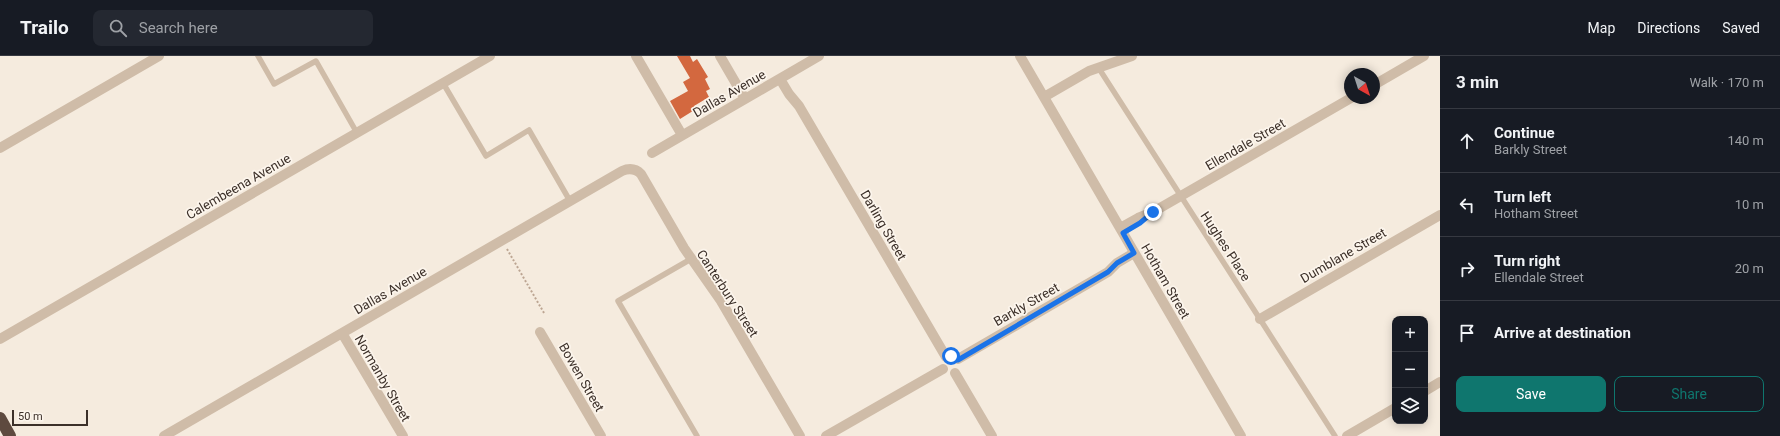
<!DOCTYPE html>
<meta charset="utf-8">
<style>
:root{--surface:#171b24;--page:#242831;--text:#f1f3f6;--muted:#9ea1a6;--line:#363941;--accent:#0f766e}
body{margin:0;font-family:Roboto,sans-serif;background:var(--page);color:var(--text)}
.controls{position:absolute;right:12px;bottom:12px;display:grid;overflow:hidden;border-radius:8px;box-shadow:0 2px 10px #0003}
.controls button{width:36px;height:36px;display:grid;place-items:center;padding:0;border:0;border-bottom:1px solid var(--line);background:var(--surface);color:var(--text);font:20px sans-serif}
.compass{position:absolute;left:1344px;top:12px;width:36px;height:36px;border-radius:50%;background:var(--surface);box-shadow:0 2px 10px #0003;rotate:141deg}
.scale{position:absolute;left:12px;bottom:10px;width:76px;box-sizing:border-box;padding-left:4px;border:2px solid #3c3029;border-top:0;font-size:11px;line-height:14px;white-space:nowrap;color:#3c3029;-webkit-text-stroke:3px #fcf5ec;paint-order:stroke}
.stop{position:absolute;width:12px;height:12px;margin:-9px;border:3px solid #1a73e8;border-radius:50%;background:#fff}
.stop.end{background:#1a73e8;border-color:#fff;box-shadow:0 1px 4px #0008}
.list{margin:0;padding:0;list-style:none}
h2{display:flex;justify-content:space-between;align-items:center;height:52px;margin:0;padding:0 16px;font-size:17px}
h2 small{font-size:13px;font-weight:400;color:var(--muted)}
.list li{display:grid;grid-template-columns:26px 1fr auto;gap:12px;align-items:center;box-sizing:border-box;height:64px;padding:0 16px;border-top:1px solid var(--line)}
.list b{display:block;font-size:15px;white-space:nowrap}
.list p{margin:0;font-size:13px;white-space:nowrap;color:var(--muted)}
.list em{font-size:13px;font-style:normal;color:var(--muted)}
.actions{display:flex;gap:8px;padding:12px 16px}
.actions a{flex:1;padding:9px 0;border:1px solid var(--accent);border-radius:8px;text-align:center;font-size:14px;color:var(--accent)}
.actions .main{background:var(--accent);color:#fff}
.icon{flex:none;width:22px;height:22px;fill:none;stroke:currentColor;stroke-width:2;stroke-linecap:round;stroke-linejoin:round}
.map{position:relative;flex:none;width:1440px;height:380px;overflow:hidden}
header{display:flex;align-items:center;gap:24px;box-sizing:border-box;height:56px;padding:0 20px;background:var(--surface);border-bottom:1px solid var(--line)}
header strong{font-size:19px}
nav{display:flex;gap:22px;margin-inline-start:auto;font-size:14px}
.search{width:280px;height:36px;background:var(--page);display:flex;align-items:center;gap:10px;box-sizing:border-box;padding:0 14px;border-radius:8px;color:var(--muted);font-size:15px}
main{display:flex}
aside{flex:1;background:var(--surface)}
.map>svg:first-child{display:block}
.building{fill:#d3683f}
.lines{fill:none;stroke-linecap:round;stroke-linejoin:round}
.path{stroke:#bca592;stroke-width:2;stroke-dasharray:2 2;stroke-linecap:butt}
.lane{stroke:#cfbca8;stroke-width:5.5}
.street{stroke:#cfbca8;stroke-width:10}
.highway{stroke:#5e4a3f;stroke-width:12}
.route{stroke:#1a73e8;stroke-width:5}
.labels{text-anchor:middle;stroke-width:3.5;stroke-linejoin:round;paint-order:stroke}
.street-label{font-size:13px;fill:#3c3029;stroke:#fcf5ec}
</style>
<header>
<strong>Trailo</strong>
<div class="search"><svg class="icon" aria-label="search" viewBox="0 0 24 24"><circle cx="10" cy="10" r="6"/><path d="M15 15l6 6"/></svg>Search here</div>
<nav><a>Map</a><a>Directions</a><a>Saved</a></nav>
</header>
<main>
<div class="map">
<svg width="1440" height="380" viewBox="0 0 1440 380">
<rect width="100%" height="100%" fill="#f5ebde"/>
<!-- building -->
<path class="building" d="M677,0H690L693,6L697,3L708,21L705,23L710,33L706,35L709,41L694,50L696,53L680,63L670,45L688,35L683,26L690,22Z"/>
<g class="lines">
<!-- path -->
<path class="path" d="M507,193L544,257"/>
<!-- lane -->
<path class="lane" d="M258,0L274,28L316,5L357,77
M1098,11L1335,380
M443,27L486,100L529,74L570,145
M691,203L618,245L697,380"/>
<!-- street -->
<path class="street" d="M636,0L682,79
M720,0L745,43
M1020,0L1241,380
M780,23L789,38L799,50L946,301
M1374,29L1424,0
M1044,41L1089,15L1132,0
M0,92L159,0
M652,97L819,0
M1120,172L1138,162L1153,156L1351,42
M1260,263L1440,159
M540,276L601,380
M342,277L403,380
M0,283L490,0
M958,303L1108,216L1117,207L1134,197
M955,317L992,380
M1425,335L1440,326
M164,380L622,115C629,112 635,112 641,118L684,192L721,245L800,380
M826,380L943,313
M1347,380L1395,352"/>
<!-- highway -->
<path class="highway" d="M0,362L10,380"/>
</g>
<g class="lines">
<!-- route -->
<path class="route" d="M951,300L958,304L1108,216L1117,207L1134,197L1123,177L1140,167L1153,156"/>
</g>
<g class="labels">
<!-- street labels -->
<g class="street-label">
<text transform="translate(729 37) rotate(-30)" y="5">Dallas Avenue</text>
<text transform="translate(1245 88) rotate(-30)" y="5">Ellendale Street</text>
<text transform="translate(238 130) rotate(-30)" y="5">Calembeena Avenue</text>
<text transform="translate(884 169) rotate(60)" y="5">Darling Street</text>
<text transform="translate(1226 190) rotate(57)" y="5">Hughes Place</text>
<text transform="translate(1343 199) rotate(-30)" y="5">Dumblane Street</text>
<text transform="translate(1166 225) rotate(60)" y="5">Hotham Street</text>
<text transform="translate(390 234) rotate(-30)" y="5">Dallas Avenue</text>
<text transform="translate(728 237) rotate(57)" y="5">Canterbury Street</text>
<text transform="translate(1026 248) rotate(-30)" y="5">Barkly Street</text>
<text transform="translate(582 321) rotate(60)" y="5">Bowen Street</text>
<text transform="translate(383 322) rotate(60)" y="5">Normanby Street</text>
</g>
</g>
</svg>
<div class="controls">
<button>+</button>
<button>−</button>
<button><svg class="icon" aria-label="layers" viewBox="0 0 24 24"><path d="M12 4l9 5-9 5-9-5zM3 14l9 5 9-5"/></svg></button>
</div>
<svg class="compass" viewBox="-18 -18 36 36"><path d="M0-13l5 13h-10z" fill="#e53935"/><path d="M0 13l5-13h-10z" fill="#9ea1a6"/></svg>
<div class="scale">50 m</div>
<div class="stop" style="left:951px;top:300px"></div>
<div class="stop end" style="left:1153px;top:156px"></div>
</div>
<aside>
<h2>3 min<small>Walk · 170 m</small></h2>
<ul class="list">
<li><svg class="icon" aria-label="ahead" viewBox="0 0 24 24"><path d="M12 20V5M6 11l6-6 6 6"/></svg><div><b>Continue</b><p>Barkly Street</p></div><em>140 m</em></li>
<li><svg class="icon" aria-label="left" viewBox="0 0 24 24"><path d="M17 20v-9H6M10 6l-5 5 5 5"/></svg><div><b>Turn left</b><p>Hotham Street</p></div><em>10 m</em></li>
<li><svg class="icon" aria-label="right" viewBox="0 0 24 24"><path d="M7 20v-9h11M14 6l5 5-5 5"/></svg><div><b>Turn right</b><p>Ellendale Street</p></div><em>20 m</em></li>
<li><svg class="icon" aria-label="arrive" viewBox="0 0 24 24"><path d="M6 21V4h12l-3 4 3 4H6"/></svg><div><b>Arrive at destination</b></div></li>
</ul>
<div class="actions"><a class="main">Save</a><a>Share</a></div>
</aside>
</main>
